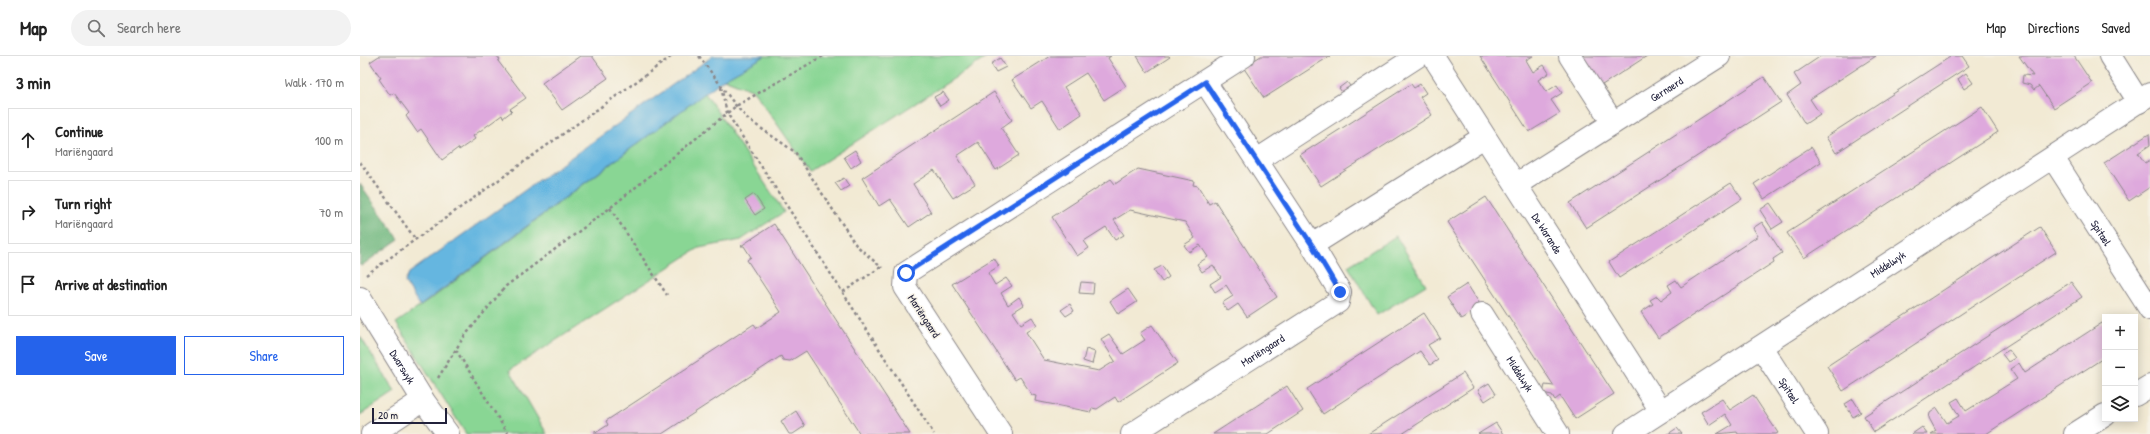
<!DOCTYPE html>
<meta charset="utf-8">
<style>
:root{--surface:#fff;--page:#f2f2f2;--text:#222;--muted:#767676;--line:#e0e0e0;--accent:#2563eb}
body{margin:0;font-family:"Patrick Hand",sans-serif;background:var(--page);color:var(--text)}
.controls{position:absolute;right:12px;bottom:12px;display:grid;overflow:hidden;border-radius:0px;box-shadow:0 2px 10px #0003}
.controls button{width:36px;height:36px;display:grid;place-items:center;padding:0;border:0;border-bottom:1px solid var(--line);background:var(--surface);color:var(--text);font:20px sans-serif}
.scale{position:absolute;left:12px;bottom:10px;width:75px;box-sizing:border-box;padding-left:4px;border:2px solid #22223b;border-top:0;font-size:11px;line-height:14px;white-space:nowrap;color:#22223b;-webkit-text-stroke:3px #f7f3e8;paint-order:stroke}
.stop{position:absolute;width:12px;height:12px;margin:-9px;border:3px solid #2563eb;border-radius:50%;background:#fff}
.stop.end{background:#2563eb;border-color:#fff;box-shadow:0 1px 4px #0008}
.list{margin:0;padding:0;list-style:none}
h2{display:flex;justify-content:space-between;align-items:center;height:52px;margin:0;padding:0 16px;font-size:17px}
h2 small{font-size:13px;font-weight:400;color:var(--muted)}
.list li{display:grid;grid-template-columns:26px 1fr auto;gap:12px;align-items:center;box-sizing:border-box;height:64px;margin:0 8px 8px;padding:0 8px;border:1px solid var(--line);border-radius:0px}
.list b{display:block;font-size:15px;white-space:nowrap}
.list p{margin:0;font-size:13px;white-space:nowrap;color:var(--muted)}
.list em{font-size:13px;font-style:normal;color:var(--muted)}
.actions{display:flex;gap:8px;padding:12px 16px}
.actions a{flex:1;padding:9px 0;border:1px solid var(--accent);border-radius:0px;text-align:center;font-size:14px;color:var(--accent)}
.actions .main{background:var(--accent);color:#fff}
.icon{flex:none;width:22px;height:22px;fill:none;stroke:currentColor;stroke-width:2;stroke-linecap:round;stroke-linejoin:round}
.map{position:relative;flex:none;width:1790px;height:378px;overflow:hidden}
header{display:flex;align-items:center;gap:24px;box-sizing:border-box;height:56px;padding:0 20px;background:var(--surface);border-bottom:1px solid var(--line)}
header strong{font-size:19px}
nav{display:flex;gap:22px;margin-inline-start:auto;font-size:14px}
.search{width:280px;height:36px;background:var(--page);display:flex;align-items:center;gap:10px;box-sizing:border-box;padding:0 14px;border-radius:22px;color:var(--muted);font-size:15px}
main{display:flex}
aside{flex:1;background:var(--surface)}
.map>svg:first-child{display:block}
.green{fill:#89d694;stroke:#567c68}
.forest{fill:#6eb77e;stroke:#486c5c}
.water{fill:#65b6e0;stroke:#446c8e}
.building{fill:#dea9dd}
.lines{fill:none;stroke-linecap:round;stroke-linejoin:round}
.minor-casing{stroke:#8a8688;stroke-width:24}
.path{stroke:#8a8688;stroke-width:2.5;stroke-dasharray:3 3;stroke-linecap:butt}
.minor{stroke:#fff;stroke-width:22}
.route{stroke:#2563eb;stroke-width:5}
.labels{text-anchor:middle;stroke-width:3;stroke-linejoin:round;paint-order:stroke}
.street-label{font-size:11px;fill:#22223b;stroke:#f7f3e8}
</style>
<header>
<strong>Map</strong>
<div class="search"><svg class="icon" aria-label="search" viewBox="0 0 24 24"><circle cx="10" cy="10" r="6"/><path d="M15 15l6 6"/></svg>Search here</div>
<nav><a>Map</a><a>Directions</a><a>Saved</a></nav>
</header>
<main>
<aside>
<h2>3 min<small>Walk · 170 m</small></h2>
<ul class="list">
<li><svg class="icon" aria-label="ahead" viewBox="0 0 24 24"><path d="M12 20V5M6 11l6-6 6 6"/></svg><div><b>Continue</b><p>Mariëngaard</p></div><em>100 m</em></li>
<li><svg class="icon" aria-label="right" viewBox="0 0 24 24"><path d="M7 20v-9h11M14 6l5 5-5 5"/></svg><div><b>Turn right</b><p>Mariëngaard</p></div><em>70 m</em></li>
<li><svg class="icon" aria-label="arrive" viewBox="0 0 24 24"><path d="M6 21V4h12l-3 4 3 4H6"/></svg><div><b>Arrive at destination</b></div></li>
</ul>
<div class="actions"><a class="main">Save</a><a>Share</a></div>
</aside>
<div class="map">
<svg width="1790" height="378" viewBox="0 0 1790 378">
<rect width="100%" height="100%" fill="#f7f3e8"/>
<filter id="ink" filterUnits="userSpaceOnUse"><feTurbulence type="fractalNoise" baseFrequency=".025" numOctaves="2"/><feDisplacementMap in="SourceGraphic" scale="8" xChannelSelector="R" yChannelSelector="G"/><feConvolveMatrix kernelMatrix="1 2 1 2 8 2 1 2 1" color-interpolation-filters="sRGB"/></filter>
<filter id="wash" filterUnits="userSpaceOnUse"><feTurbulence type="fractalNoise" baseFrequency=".012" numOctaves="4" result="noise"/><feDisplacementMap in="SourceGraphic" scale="16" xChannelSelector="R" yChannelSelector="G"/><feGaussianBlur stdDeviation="0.9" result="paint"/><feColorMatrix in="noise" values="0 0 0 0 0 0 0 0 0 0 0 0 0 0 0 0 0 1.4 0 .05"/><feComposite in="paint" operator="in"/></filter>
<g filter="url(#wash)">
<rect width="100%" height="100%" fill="#f2ead4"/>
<!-- green -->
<path class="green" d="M405,0H629L450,115L394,35L364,23Z
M345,37L424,156L381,184L339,192L150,314L187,378H106L36,267L71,243Z
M1036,180L1066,229L1017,259L988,210Z
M0,280L35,336L0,359Z"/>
<!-- forest -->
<path class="forest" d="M0,128L39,183L1,210L0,209Z"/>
<!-- water -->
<path class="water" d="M353,0H405L364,23L60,250L45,226L49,217Z"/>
<g id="blocks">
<!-- building -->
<path class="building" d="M19,0H137L140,4L138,5L166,42L150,53L152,55L143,62L142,59L113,80L115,83L99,94L98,92L82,104L61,73L57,76L46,60L49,57L34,37L30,39L19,23L21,22L10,6Z
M220,0H232L248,22L202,54L182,27Z
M690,0H751L748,2L766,30L744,44L726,17L704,31L722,58L700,73L682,45L671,52L652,24Z
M777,0H809L810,1L787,16Z
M901,0H970L904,42L883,11Z
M1120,0H1173L1166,4L1173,16L1184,9L1189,17L1178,24L1186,36L1197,29L1202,37L1191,44L1200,57L1169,76Z
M1219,0H1287L1239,31Z
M1461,0H1516L1450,43L1460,58L1445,68L1427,39L1441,29L1434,18Z
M1589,0H1602L1609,10L1476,97L1466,81L1590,1Z
M1659,0H1714L1732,27L1694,52L1679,30L1674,34L1670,29L1662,27L1663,19L1673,20Z
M640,2L646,11L636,16L631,8Z
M1606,17L1613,27L1604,33L1598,23Z
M1404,21L1421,46L1226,172L1210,147Z
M987,26L993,34L984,39L979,32Z
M1051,28L1054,32L1060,28L1066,37L1060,41L1072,59L961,130L940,99Z
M583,36L589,44L580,50L574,41Z
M634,36L652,64L641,72L659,99L636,114L618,86L597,100L615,128L593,142L574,114L553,128L571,156L549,171L530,143L519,150L502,122Z
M1622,51L1638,76L1444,202L1427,177Z
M1789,78L1790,89L1778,97L1785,107L1790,104V131L1769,145L1744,107Z
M1451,91L1461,106L1404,143L1394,128Z
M495,94L501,105L491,112L484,101Z
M778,113L834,125L833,129L838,130L849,148L855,145L917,241L887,261L878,248L868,255L862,247L873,240L866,229L855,236L850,228L861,221L853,209L842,216L837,208L848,201L840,189L829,196L824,189L835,182L825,166L770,154L754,164L764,179L755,184L746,171L724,185L729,192L717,200L692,161L751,123L755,128Z
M484,122L489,130L481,135L475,127Z
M1371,127L1382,143L1259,222L1249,206Z
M394,138L404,153L395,159L385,144Z
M1126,141L1254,338L1215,363L1200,340L1195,344L1192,339L1183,337L1185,329L1194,330L1087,166Z
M1410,147L1423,166L1412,173L1400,154Z
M1402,166L1422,197L1413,203L1414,206L1298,282L1281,256L1293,248L1290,244L1297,240L1301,244L1312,236L1308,229L1316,224L1321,231L1398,180L1393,172Z
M414,168L550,378H500L446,295L430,305L423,304L421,300L302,378H235V374L237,376L248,369L246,365L394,268L397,272L421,256L387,204L391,201L384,190H381Z
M1680,171L1696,196L1483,335L1467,310Z
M634,202L639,210L628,217L635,229L646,222L652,230L641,237L648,249L659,241L664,249L653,256L661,268L672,261L677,269L666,276L684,304L739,315L755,305L741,283L749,278L763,298L785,284L780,277L792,269L818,307L758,346L755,341L737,353L732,352L731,356L675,345L676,340L672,339L660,321L655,324L592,228Z
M802,210L809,221L802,226L794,214Z
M721,226L734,227L733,238L719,237Z
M1711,226L1722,241L1514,376L1504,360Z
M1107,228L1121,250L1101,263L1087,241Z
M768,233L777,246L758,258L750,245Z
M710,248L714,255L706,260L701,254Z
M1064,257L1080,282L1068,289L1078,304L1070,309L1060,295L963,358L947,333Z
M1742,267L1745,269V301L1700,330L1626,378H1571L1576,375L1569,362L1570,357L1577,352L1587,367L1599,360L1591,346L1598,342L1606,355L1657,323L1650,313L1659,307L1665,317Z
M726,293L735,296L732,308L723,305Z
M1649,294L1655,302L1648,306L1642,298Z
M1103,317L1113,332L1042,378H1008Z
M1129,327L1136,338L1125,345L1118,334Z
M927,330L943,355L908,378H853Z
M1393,339L1418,377L1416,378H1378L1377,376L1357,378L1372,369L1365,358L1349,369L1341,356L1362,343L1370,354Z
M1493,343L1501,356L1493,361L1485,348Z
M436,355L445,370L433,378H429L421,365Z
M1136,367L1143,378H1118Z
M1562,371L1567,378H1552Z
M1317,372L1322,378H1308Z"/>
</g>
</g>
<g filter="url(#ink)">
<use href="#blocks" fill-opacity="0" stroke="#8a8688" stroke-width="1"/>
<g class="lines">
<!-- minor casing -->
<g class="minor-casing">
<g id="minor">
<path id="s1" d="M1073,0L1301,355"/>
<path d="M1210,0L1253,67"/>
<path d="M1750,0L1779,46"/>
<path id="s2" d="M1693,102L1790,253"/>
<path d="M897,104L1058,0"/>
<path id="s3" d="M1157,128L1359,0"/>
<path d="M952,189L1124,81"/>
<path id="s4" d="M0,242L63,344L88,378"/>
<path id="s5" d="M1122,258L1198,378"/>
<path id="s6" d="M1401,291L1457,378"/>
<path d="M1775,339L1790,330"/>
<path d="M12,378L63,344"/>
<path d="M641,378L545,231L546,217L884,0"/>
<path id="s7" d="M772,378L978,246L980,236L952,189L845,26"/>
<path id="s8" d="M1266,378L1790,38"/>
<path d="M1715,378L1745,359"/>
</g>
</g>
<!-- path -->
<path class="path" d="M339,0L376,50L389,64L435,96L496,189L522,212
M361,31L367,57L574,378
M0,106L56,184
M250,152L307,239
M6,219L312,0
M483,236L521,211
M96,294L148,378
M78,322L103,282L146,230L250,152L376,50L463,0"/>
<!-- minor -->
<use href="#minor" class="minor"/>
</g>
</g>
<g class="lines" filter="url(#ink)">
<!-- route -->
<path class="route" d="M546,217L845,26L952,189L980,236"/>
</g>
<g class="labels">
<!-- street labels -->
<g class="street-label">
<text dy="4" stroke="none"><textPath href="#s3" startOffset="177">Gernaerd</textPath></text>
<text dy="4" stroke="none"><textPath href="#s1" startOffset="211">De Warande</textPath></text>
<text dy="4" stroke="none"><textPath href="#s2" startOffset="89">Spitael</textPath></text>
<text dy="4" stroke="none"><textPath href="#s8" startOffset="312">Middelwyk</textPath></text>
<text transform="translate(564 260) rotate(57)" y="4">Mariëngaard</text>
<text dy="4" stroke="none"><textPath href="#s7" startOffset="155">Mariëngaard</textPath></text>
<text dy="4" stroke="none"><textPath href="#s4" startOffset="81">Dwarswyk</textPath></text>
<text dy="4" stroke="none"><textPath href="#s5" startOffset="71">Middelwyk</textPath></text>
<text dy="4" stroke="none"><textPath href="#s6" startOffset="52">Spitael</textPath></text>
</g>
</g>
</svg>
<div class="controls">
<button>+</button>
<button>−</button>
<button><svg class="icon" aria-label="layers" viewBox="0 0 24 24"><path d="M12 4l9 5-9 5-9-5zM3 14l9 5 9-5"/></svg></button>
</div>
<div class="scale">20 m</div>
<div class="stop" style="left:546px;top:217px"></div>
<div class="stop end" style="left:980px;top:236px"></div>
</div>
</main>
